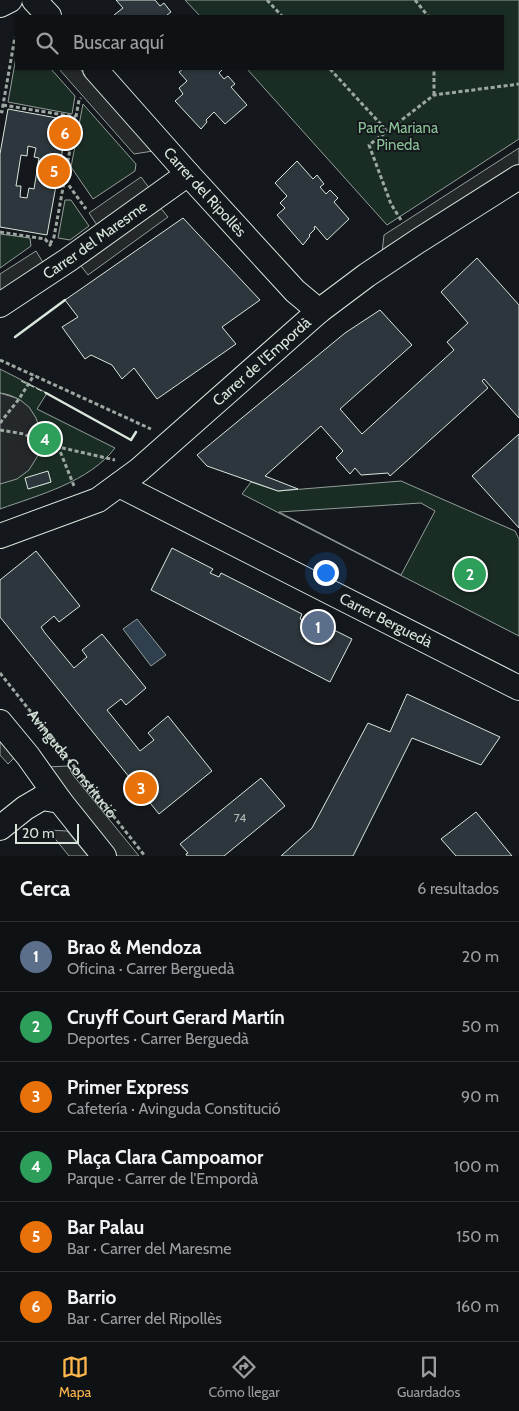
<!DOCTYPE html>
<html lang="es">
<meta charset="utf-8">
<style>
:root{--surface:#0f1215;--page:#1d2022;--text:#f1f3f6;--muted:#9b9ea0;--line:#2f3234;--accent:#ffb74d}
body{margin:0;font-family:Cabin,sans-serif;background:var(--page);color:var(--text)}
.scale{position:absolute;left:15px;bottom:12px;width:64px;box-sizing:border-box;padding-left:5px;border:2px solid #d8e6dc;border-top:0;font-size:14px;line-height:18px;white-space:nowrap;color:#d8e6dc;-webkit-text-stroke:4px #14181c;paint-order:stroke}
.you{position:absolute;left:325px;top:572px;width:18px;height:18px;margin:-12px;border:4px solid #fff;border-radius:50%;background:#1a73e8;box-shadow:0 0 0 8px #1a73e833}
.badge{display:grid;place-items:center;width:32px;height:32px;border-radius:50%;background:var(--accent);color:#fff;font-size:16px;font-weight:700}
.pin{position:absolute;translate:-50% -50%;border:2px solid #fff;box-shadow:0 1px 5px #0006}
.list{margin:0;padding:0;list-style:none}
h2{display:flex;justify-content:space-between;align-items:center;height:65px;margin:0;padding:0 20px;font-size:21px}
h2 small{font-size:16px;font-weight:400;color:var(--muted)}
.list li{display:grid;grid-template-columns:32px 1fr auto;gap:15px;align-items:center;box-sizing:border-box;height:70px;padding:0 20px;border-top:1px solid var(--line)}
.list b{display:block;font-size:19px;white-space:nowrap}
.list p{margin:0;font-size:16px;white-space:nowrap;color:var(--muted)}
.list em{font-size:16px;font-style:normal;color:var(--muted)}
.icon{flex:none;width:28px;height:28px;fill:none;stroke:currentColor;stroke-width:2;stroke-linecap:round;stroke-linejoin:round}
.map{position:relative;flex:none;width:519px;height:856px;overflow:hidden}
.search{position:absolute;background:var(--surface);box-shadow:0 1px 4px #0004;left:15px;right:15px;top:15px;height:55px;display:flex;align-items:center;gap:12px;box-sizing:border-box;padding:0 18px;border-radius:0px;color:var(--muted);font-size:19px}
.sheet{height:485px;background:var(--surface)}
nav{display:flex;justify-content:space-around;align-items:center;box-sizing:border-box;height:70px;border-top:1px solid var(--line);background:var(--surface);font-size:14px;color:var(--muted)}
nav a{display:grid;justify-items:center;gap:2px}
nav .on{color:var(--accent)}
.map>svg:first-child{display:block}
.green{fill:#1a2d24;stroke:#939e99;fill-rule:evenodd}
.parking{fill:#24282b;stroke:#939e99}
.water{fill:#2f3f4d;stroke:#939e99}
.building{fill:#2c363c;stroke:#d8e6dc;fill-rule:evenodd}
.lines{fill:none;stroke-linecap:round;stroke-linejoin:round}
.minor-casing{stroke:#d8e6dc;stroke-width:26}
.path{stroke:#9da8a2;stroke-width:3;stroke-dasharray:4 2.5;stroke-linecap:butt}
.minor{stroke:#14181c;stroke-width:24}
.fence{stroke:#d8e6dc;stroke-width:1;stroke-dasharray:6 2.5;stroke-linecap:butt}
.wall{stroke:#d8e6dc;stroke-width:2.5}
.labels{text-anchor:middle;stroke-width:4;stroke-linejoin:round;paint-order:stroke}
.number-label{font-size:12px;fill:#adbab4}
.park-label{font-size:15px;fill:#8ac095;stroke:#14181c}
.street-label{font-size:15px;fill:#d8e6dc;stroke:#14181c}
</style>
<div class="map">
<svg width="519" height="856" viewBox="0 0 519 856">
<rect width="100%" height="100%" fill="#14181c"/>
<!-- green -->
<path class="green" d="M185,0H519V139L387,225L247,69H503V16H200Z
M16,57V69H51L75,96L72,114L8,102Z
M83,104L136,164L135,171L93,199L71,167Z
M65,200H71L89,226L70,240L58,238Z
M0,234L30,238L31,246L0,268Z
M0,369L47,393L37,409L115,448C89,482 39,495 0,509V435L40,445C42,419 26,396 0,393ZM48,472L51,482L28,489Z
M401,481L515,531L519,539V636L242,494L251,482L278,491ZM421,503L435,511L401,575L279,512Z"/>
<!-- parking -->
<path class="parking" d="M59,69H80L153,151L134,154Z
M519,148V166L382,253L384,235Z
M141,177L150,189L97,225L89,213Z
M159,206L168,217L88,275L78,262Z
M36,251L44,264L0,293V274Z
M0,393L19,399L29,407L36,418L40,430L41,443L37,457L29,470L17,479L0,484Z
M0,741L14,758L8,764L0,755Z
M68,766L73,775L139,856H117L46,767Z
M48,830L67,831L88,856H69Z"/>
<!-- water -->
<path class="water" d="M137,619L166,655L151,666L123,629Z"/>
<!-- building -->
<path class="building" d="M116,0H155L160,6L164,3L171,12L167,15L169,16H115L114,15L123,8Z
M183,69H221L222,70L219,73L224,79L228,76L235,84L231,87L247,105L225,124L214,112L206,120L207,122L201,129L175,101L183,94L179,88L187,81L179,72Z
M8,109L68,120L47,235L0,227V154ZM28,146L36,148L34,157L39,158L34,189L29,188L27,198L20,197L21,186H16L21,155L27,156Z
M297,161L313,179L317,175L324,184L320,187L326,194L330,190L338,198L334,202L349,219L327,240L315,226L314,228L315,229L309,235L310,236L303,245L277,215L285,208L280,203L287,196L275,183Z
M183,218L260,300L222,327L236,344L157,399L134,368L122,379L112,365L91,355L85,359L62,327L78,317L65,300Z
M477,258L519,305V418L484,379L482,381L488,388L390,476L388,473L361,475L355,468L350,474L336,458L343,451L321,426L265,476L298,489L278,491L207,466L197,455L345,333L380,310L412,345L340,409L362,434L454,350L447,342L468,323L441,292Z
M519,434V528L472,476Z
M48,471L51,482L28,489L25,478Z
M172,548L213,569L210,573L219,577L221,573L302,614L300,619L310,624L312,619L352,639L330,682L151,590Z
M36,551L80,606L59,622L54,616L41,627L45,633L74,668L87,657L82,650L102,634L146,688L126,705L121,699L107,710L140,751L154,740L148,733L168,716L212,771L159,814L0,617V580Z
M407,694L500,737L481,765L412,738L353,856H281L312,828L368,723L390,732Z
M261,778L285,806L224,856H187L186,854L188,853L180,844Z
M476,812L512,856H456L441,839Z"/>
<g class="lines">
<!-- minor casing -->
<g class="minor-casing">
<g id="minor">
<path d="M34,0L49,16"/>
<path d="M0,5L10,0"/>
<path id="s2" d="M95,69L188,174L295,291L319,311"/>
<path id="s3" d="M0,305L68,260L188,174"/>
<path id="s4" d="M119,485L519,688"/>
<path id="s5" d="M0,536L98,500L139,470L319,311L367,275L418,241L519,177"/>
<path d="M0,722L28,756L60,801L104,856"/>
<path d="M0,828L25,808L42,798L60,801"/>
</g>
</g>
<!-- path -->
<g class="path">
<path d="M267,0L282,16"/>
<path d="M415,0L428,16"/>
<path d="M330,69L387,131"/>
<path d="M434,95V69"/>
<path d="M3,105L76,117"/>
<path d="M0,111L2,112L3,105L15,37"/>
<path d="M65,180L86,209"/>
<path d="M401,220L391,204L369,145L434,95L519,84"/>
<path d="M0,232L45,239L51,246"/>
<path d="M50,244L54,237L79,100L81,98"/>
<path d="M0,360L151,429"/>
<path d="M0,423L19,399L34,375"/>
<path d="M0,430L24,434L41,443L115,460"/>
<path d="M58,446L74,486"/>
<path id="s1" d="M0,673L145,856"/>
</g>
<!-- minor -->
<use href="#minor" class="minor"/>
<!-- fence -->
<path class="fence" d="M21,381L46,393"/>
<!-- wall -->
<path class="wall" d="M15,337L65,300
M46,393L131,440L136,432"/>
</g>
<g class="labels">
<!-- number labels -->
<g class="number-label">
<text x="240" y="822">74</text>
</g>
<!-- park labels -->
<g class="park-label">
<text x="398" y="133">Parc Mariana<tspan x="398" dy="17">Pineda</tspan></text>
</g>
<!-- street labels -->
<g class="street-label">
<text dy="5" stroke="none"><textPath href="#s2" startOffset="165">Carrer del Ripollès</textPath></text>
<text dy="5" stroke="none"><textPath href="#s3" startOffset="115">Carrer del Maresme</textPath></text>
<text dy="5" stroke="none"><textPath href="#s5" startOffset="319">Carrer de l'Empordà</textPath></text>
<text dy="5" stroke="none"><textPath href="#s4" startOffset="299">Carrer Berguedà</textPath></text>
<text dy="5" stroke="none"><textPath href="#s1" startOffset="116">Avinguda Constitució</textPath></text>
</g>
</g>
</svg>
<div class="scale">20 m</div>
<div class="you"></div>
<div class="pin badge" style="left:318px;top:627px;background:#5c6f8a">1</div>
<div class="pin badge" style="left:470px;top:574px;background:#2e9e5b">2</div>
<div class="pin badge" style="left:141px;top:788px;background:#e8710a">3</div>
<div class="pin badge" style="left:45px;top:439px;background:#2e9e5b">4</div>
<div class="pin badge" style="left:54px;top:171px;background:#e8710a">5</div>
<div class="pin badge" style="left:65px;top:133px;background:#e8710a">6</div>
<div class="search"><svg class="icon" aria-label="search" viewBox="0 0 24 24"><circle cx="10" cy="10" r="6"/><path d="M15 15l6 6"/></svg>Buscar aquí</div>
</div>
<section class="sheet">
<h2>Cerca<small>6 resultados</small></h2>
<ul class="list">
<li><span class="badge" style="background:#5c6f8a">1</span><div><b>Brao &amp; Mendoza</b><p>Oficina · Carrer Berguedà</p></div><em>20 m</em></li>
<li><span class="badge" style="background:#2e9e5b">2</span><div><b>Cruyff Court Gerard Martín</b><p>Deportes · Carrer Berguedà</p></div><em>50 m</em></li>
<li><span class="badge" style="background:#e8710a">3</span><div><b>Primer Express</b><p>Cafetería · Avinguda Constitució</p></div><em>90 m</em></li>
<li><span class="badge" style="background:#2e9e5b">4</span><div><b>Plaça Clara Campoamor</b><p>Parque · Carrer de l'Empordà</p></div><em>100 m</em></li>
<li><span class="badge" style="background:#e8710a">5</span><div><b>Bar Palau</b><p>Bar · Carrer del Maresme</p></div><em>150 m</em></li>
<li><span class="badge" style="background:#e8710a">6</span><div><b>Barrio</b><p>Bar · Carrer del Ripollès</p></div><em>160 m</em></li>
</ul>
</section>
<nav>
<a class="on"><svg class="icon" aria-label="map" viewBox="0 0 24 24"><path d="M3 6l6-2 6 2 6-2v14l-6 2-6-2-6 2zM9 4v14M15 6v14"/></svg>Mapa</a>
<a><svg class="icon" aria-label="directions" viewBox="0 0 24 24"><path d="M12 3l9 9-9 9-9-9zM9 14v-3h6M13 9l2 2-2 2"/></svg>Cómo llegar</a>
<a><svg class="icon" aria-label="saved" viewBox="0 0 24 24"><path d="M7 4h10v16l-5-4-5 4z"/></svg>Guardados</a>
</nav>
